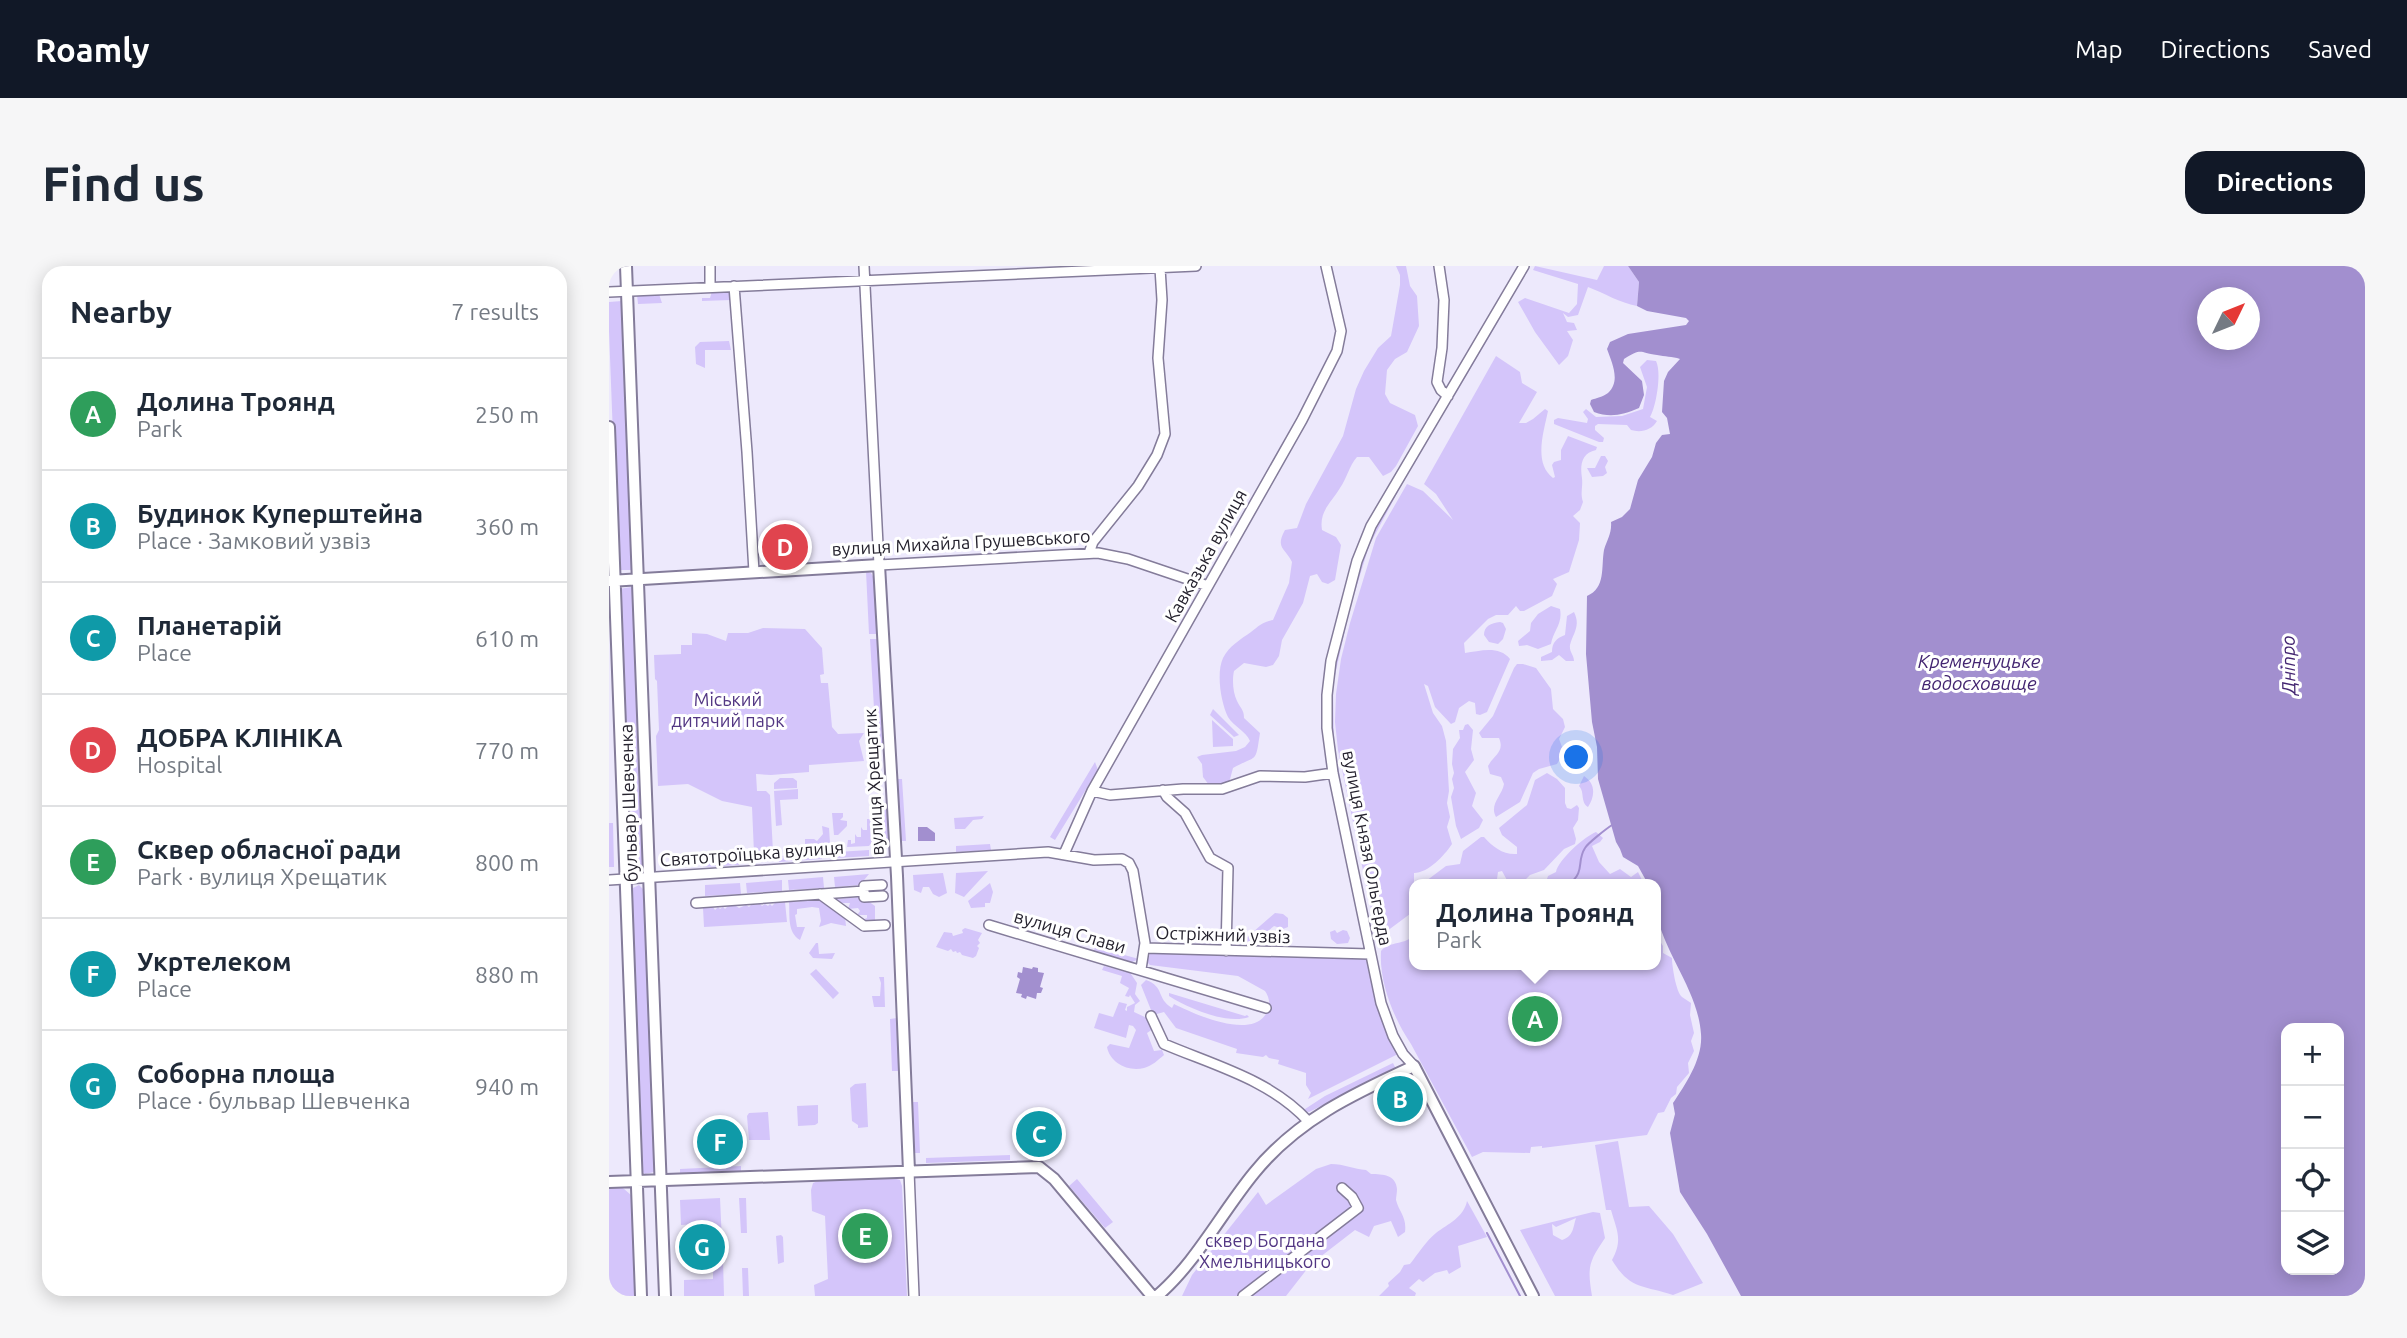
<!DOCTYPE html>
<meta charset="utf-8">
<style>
:root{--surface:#fff;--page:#f6f6f7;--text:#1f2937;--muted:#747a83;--line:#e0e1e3;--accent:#111827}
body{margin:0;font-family:Ubuntu,sans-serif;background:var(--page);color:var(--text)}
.controls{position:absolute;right:21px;bottom:21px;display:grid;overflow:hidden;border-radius:14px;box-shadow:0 4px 18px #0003}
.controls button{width:63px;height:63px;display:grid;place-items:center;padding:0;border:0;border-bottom:2px solid var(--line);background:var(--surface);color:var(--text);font:35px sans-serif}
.compass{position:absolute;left:1588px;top:21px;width:63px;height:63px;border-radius:50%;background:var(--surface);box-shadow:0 4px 18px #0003;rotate:47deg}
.you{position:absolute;left:968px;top:492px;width:24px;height:24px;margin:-18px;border:5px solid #fff;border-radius:50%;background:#1a73e8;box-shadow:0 0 0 10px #1a73e833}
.badge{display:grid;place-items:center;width:46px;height:46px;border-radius:50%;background:var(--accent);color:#fff;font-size:23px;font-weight:700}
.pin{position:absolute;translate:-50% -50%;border:4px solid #fff;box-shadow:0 2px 7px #0006}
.popup{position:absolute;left:800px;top:613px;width:252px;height:91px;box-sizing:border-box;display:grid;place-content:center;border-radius:14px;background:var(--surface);filter:drop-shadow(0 2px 5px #0005);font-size:23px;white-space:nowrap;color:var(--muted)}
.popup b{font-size:26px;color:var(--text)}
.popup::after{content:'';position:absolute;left:50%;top:100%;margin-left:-14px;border:14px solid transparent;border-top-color:var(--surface)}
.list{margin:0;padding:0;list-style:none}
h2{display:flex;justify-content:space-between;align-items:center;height:91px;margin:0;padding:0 28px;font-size:30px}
h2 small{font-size:23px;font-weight:400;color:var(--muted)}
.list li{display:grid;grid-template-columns:46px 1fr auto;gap:21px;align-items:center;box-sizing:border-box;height:112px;padding:0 28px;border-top:2px solid var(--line)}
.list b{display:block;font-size:26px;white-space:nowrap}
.list p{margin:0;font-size:23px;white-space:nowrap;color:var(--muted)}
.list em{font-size:23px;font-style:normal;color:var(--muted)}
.icon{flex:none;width:38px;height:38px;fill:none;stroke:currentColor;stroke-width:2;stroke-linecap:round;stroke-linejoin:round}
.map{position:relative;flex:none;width:1756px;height:1030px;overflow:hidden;border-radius:21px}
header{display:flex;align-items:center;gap:42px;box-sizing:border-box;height:98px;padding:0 35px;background:var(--accent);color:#fff}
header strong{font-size:33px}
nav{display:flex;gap:38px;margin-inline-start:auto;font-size:24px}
.intro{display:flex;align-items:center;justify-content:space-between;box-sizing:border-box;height:168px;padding:0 42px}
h1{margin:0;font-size:49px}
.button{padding:18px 32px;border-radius:21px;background:var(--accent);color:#fff;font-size:24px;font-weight:700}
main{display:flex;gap:42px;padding:0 42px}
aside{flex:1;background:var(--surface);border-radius:21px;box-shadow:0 4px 18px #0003}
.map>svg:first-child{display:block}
.green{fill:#d4c5fa;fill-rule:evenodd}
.water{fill:#a28fcf;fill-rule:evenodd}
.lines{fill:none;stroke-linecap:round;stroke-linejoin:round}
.stream{stroke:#a28fcf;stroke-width:2}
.minor-casing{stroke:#847c9a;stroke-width:12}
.major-casing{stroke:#847c9a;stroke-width:14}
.minor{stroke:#fff;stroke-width:9}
.major{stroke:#fff;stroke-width:10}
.labels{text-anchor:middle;stroke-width:6;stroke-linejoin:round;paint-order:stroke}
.street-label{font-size:18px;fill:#25222e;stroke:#fff}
.park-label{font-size:18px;fill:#523683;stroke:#fff}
.water-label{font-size:19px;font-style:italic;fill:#432571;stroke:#fff}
</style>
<header>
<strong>Roamly</strong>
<nav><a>Map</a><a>Directions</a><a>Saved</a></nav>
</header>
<div class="intro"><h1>Find us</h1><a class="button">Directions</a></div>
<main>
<aside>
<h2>Nearby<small>7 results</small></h2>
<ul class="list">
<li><span class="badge" style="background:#2e9e5b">A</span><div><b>Долина Троянд</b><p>Park</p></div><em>250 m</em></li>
<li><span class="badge" style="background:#0f9aa8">B</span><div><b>Будинок Куперштейна</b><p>Place · Замковий узвіз</p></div><em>360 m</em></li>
<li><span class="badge" style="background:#0f9aa8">C</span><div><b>Планетарій</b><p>Place</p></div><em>610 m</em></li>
<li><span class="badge" style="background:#e0444e">D</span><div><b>ДОБРА КЛІНІКА</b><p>Hospital</p></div><em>770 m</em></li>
<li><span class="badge" style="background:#2e9e5b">E</span><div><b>Сквер обласної ради</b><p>Park · вулиця Хрещатик</p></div><em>800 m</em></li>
<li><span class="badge" style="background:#0f9aa8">F</span><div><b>Укртелеком</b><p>Place</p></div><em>880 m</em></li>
<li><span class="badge" style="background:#0f9aa8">G</span><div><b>Соборна площа</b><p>Place · бульвар Шевченка</p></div><em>940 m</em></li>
</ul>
</aside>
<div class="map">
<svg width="1756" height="1030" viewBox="0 0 1756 1030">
<rect width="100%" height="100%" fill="#ede9fc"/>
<!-- green -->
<path class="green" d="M787,0H797L801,20L808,30L810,60L798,86L786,93L778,104L776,128L781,137L806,149L809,160L787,200L782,206L774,210L760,191H748C740,200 738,212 731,222C722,237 710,245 713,264L727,271L732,279L726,314L719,318L713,316L708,308L701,310L694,337L673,374L670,390L664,399L657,401L635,397L625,405C623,414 624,427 628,435C632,443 635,444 635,452L651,467C646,499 649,488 624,502L620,517L600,519L594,511L593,498L588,491L593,489L627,485L636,481L641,475C637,465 625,461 619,451C612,437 607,407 614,392C620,380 632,373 642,366C648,361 655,355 664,354L680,317L683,296C676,282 666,282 676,264L688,262L697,238L734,170L747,123L755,105L769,82L782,70L791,19V9Z
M926,0L988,14L995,0H1019L1030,16L1028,40C1011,37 995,27 979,21L969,49L959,51L954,47L958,56L965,57L968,64L958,65L964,74L959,90L950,99L926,66L909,36L916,32L960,47L968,38L969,18L924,4Z
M116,24L121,28L122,34L93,35V32H101L103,25Z
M50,28L53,37L29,38L28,29Z
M899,34L896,44L843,134L841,132Z
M13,35L25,302L23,304H11L9,301L0,65V36Z
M120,75L122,84H96V102L87,98L86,81L91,76Z
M887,90L911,106L913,117L928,126L910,157H917L924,153L936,143L939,145C935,165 924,197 944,212L946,211L943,199L945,196L952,194V184L959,170L988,181L987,184C972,187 971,200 973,212C974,222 971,227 974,236L971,244L964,250L971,257L970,274L960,306L944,313L948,318L943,330L915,345H911L907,340L899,349H887L879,353L855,377L856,387C871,385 890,379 901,393L878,446L871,449L867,448L866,437L860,435L850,442L846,456L842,458L826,441L819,420L815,418L824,447L833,460L837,475L840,525L838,537L841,551L838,561L843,578C835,590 819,607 805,607V645L770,671L767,667L729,484L726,456L727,428L732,393L741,357L767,272L798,218L814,225L844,254L827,228L815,218Z
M1038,94L1047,95C1053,107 1047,141 1041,151L1048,155C1043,164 1032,167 1022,164L1018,159L989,158L986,160V164L995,172L994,176H990L945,158V154L949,152L978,157L979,153L974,146L977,143L987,151L1013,150L1034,143L1038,121L1031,101Z
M992,190H996L999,195L996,201L998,207L994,210L983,211L978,202H986Z
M793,218L760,280L741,342L724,418L725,481L762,667L760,664L726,500L720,449L722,414L727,386L753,290L766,259L789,220Z
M257,305L262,307L266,314L269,368H260Z
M22,321L25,324L35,600C32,605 25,605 21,602L10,323Z
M942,340L951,343C954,358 944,365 942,378L929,383L918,379L910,380L909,375L921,365L922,357L929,348Z
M965,346C972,360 964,367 961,379C960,386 965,389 965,395H957L950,389L943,394L932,395V391L943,386C943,376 948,372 956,369L958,350Z
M891,356L894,357L897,363L894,373L889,378L880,376L875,369C875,360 882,357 891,356Z
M154,362L196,363L213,382L215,408L211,409L212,417H219L223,461L229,468L255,467L250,475L255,495L200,499V506L162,509L147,508L148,525H157L161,529L164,586L145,587L143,541L113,535L79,518L49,520L47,470L50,464L48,415L46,413L45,389L72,388V379H83V367L98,368L117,375L119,367H139Z
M261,373H269L275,481L267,477Z
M914,398L927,402L942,423L944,443L954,453L956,461L950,473L955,486L948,498L930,503L924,507L911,536L887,551C880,538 893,530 895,518L892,511L881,508L879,500C885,489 896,486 890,472H873L870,467L884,450L905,402L908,398Z
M604,443L630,469L625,471L601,449Z
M603,454L624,473V480L604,481Z
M859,458L864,464L862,483L865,494L856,506L867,527L863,540L874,554L870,562L852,573L847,560L842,531L845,522L843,513L845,507L843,498L844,483L851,472L850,464H854L856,459Z
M486,496L489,504L446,574L441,571Z
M938,507L948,513L956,522V537L958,542L962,543L968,539L970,542L969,554L964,562L967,573L966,578L955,583L935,604L921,609L916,614L907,618L899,616L893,605L889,606L888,613L881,617L872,615L866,618H813L837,600L851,598L854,585L872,571H875C884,581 894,589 908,588V581L893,569L890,562L918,539L926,514Z
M975,510C987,518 986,530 979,541C971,536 976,526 970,520Z
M171,512H184L188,515V522L165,523V517Z
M288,513H293L297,575H291Z
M189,523V533L171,534L173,559L167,560L165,525Z
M272,541H278L280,576H274Z
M223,547H234V551L231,554L238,555V560L229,569H225Z
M375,550L373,553L364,554L356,563H346L345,552Z
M258,553H262L263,576L260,580L238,581L239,574H242V578L246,577V568L248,571H252V561L254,564H258Z
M0,557H4L5,601H0Z
M213,560L220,562L221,577L215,583H203L196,578V573H205L208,575L214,568Z
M987,566L994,572L991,576L983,580L990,596L1001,608L1011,603L1022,611L1029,606L1035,618H934L937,616L939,610L947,606C949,594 976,570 987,566Z
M381,578L382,584L347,586V580Z
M260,584V590L228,592V586Z
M213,587V593L170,596L169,590Z
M129,593L130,599L94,601V595Z
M379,605L355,631L346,627L347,607Z
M334,607L338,627L330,631L324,628L320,621H314L312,627L305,624L304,609Z
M260,608L251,619L226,621L225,611Z
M214,611L215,622L180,624L179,614Z
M173,614V625L138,627L137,617Z
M131,617L132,628L96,630V619Z
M381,617L384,626L381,637H376V641L362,642L359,635Z
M30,619L36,625L46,904L45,906L36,908L31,904L22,623Z
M253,631L266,640V656H256L253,654L258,652V649H248L251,645L249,642L239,643L241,637H229L228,633Z
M212,634L236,651L237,660L222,657L210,661L212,655L210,642L203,641L188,643V648L186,649L188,661H196L191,674C178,666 181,650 180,636Z
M176,636L178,656L95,661L94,642L104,641L106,644L109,641L111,643L114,641L116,643L119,640H127L130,642L137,639L140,641L142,639L151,638L153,640L156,638L159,640L161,638L163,640L166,637Z
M666,647L674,648L679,652V661L674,663L665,660L653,670L652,675L635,676L636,673Z
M356,662L373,667L369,674L371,677L368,680L370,682L367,690L364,692L353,689L351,686L348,687L347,685L344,686L342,683L339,685L327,681L335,666L343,667L344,670L354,667L353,664Z
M726,664L728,667L734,664L738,665L741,672L739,677L728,678L722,673L721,666Z
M805,669V699H1047V669L1054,680V687L1063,692C1063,700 1067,726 1073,731C1076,733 1079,735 1082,737L1081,749L1085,767L1082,775L1085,785L1079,797L1080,807L1068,821L1067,828L1062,832L1055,846L1049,847L1038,869L933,882V880L922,881L921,887L874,886L863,891L802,778C785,753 770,717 772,685C780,675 797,679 805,669Z
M207,677H209L210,688L226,687L223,693L204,692L200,687Z
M486,681L530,693L523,696L485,685Z
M542,685L702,691H758L769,742L789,788L699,833L702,827L697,819V807L669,798L670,794L660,792L657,789L654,791L627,787L628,783L567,762L555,746L544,749L532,719L537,714C556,721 547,732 563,742L565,738C585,748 644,775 658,746C662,738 660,731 656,725L629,710L541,699L538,696Z
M495,700L518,706L520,705L528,717L526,728L531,735L526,739L525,746L540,753L544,763L538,767L545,785L553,784L555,789C549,794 543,800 535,802C519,806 501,797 498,781L501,778L520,782L527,764L524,760L520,759L517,772L485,762L490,747L504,751L510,736L518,738L516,744L518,745V741L526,737L521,729L520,731L516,730L520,722L511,717L513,710L493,704Z
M207,703L230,727L224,733L201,708Z
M270,711H275L276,741H265L263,730H271L272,717Z
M560,727L636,750L638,749L640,751C618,759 579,742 560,730Z
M288,752L291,805H283L281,753Z
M784,797L787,803L700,846L693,845L716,830Z
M257,817L259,861L249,862V859L243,855L241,822L246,818Z
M303,836H309L311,887H305Z
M209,839V857L206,859L189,860L188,840Z
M159,846L161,874H140L138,850L140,847Z
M1009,875L1020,941L1040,940L1064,968L1094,1017L1064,1029C1034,1019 1021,1024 1003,994C1014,974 1008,965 1002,944H997L986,879Z
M401,889V894L317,897V892Z
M722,898C735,898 745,903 757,904L762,908C774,908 787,909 788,923C788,927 787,931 787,934C790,946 798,951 796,966L789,971L782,955L765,960L760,971L746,964L702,998L677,1030H573L583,1009L649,926L657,939L707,903Z
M132,900V905L71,907V903Z
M284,912L291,914L293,920L298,1030H206L205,1019L219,1013L216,950L203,945L202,924L204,917L209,915Z
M468,913L504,956L496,962L460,920Z
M0,922H14L23,930L28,1030H0Z
M111,932L113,976L103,977L102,957L72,959L71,934Z
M130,932H137L138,967H132Z
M858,935L878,971L849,980L852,1001L840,1008L838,1004L826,1007L814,1016L810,1013L800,1022L807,1027L806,1030H770L780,1020L779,1017L791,1006L795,999L801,998C809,988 817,975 827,967C839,958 855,951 858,935Z
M984,946L991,947L996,972C980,996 978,1000 983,1030H946L911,964ZM967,952C964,961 965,970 953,974L944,969L943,958L947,961Z
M172,969L174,971L175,996L169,998L167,970Z
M104,994H114L115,1030H75V1014L104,1013Z
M133,1002H139L140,1030H134Z"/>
<!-- water -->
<path class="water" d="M1019,0H1756V1030H1132L1098,968L1071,926L1061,867L1066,848L1064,837C1077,818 1094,792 1092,768C1089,724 1055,688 1047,645C1046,637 1047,627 1047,618H1039L1029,600L1014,591L1011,583L1007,576L989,513L988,481L983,456L977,388L978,330C997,322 992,301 995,284C998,274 1003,267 1002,256L1013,251L1021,243L1029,214L1043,191L1047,177L1053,169L1061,168L1058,152L1053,146L1055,115L1059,106L1071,93C1063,90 1056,91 1048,89C1030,87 1034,81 1015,93L1014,97L1033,115L1035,129L1030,142C1014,149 1001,152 985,146L981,138L982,134C987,132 994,131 999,127C1012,115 1003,97 998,83L1001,76L1019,68L1077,59L1080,55L1077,52L1038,45L1028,40L1030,16ZM1598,32H1640V74H1598ZM1677,762H1730V1004H1677Z
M309,561H318L326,567V575H309Z
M414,701L423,703L424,701L429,702V706L435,707L431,721L434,722L432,727H428L427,733L418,730L417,733L412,731L413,728L407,727L411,713L408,711L409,706L413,707Z"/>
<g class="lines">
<!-- stream -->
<path class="stream" d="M960,618C977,605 967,596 976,582C979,577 997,563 1003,559
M878,967L911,1030"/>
<!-- minor casing -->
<g class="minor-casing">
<path id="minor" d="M101,0V21
M255,0L270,299L489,287L519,293L599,320
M830,0L835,34L833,82L828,116L832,124L839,130
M125,20L138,186L145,306
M0,26L587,0
M480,287L484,276L529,220L548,189L556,168L549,92L553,34L551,2
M554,524L558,531L576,547L601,592L619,602L617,685
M483,525L501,529L574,523H613L651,510L696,511L724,507
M455,588L483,525L693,154L728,85L732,65L717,0
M0,614L439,586L485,594L513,593L520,597L524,605L536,677L532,703
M255,625V631L274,630
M211,628L255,660L276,659
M87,637L255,625V620L273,619
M380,659L657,742
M536,682L761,688
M542,750L555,778C604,799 662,814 699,855
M805,800L794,788L784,770L772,737L724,507L718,462V429L722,395L748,295L762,260L915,0
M300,905L305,1030
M634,1030L749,942L743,931L733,922"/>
</g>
<!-- major casing -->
<g class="major-casing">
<path id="major" d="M17,0L56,1030
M0,161L32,1030
M0,315L270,299L288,610L300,905
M0,916L430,901L445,913L543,1030
M548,1030C586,998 613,946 645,907C688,854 744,828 805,800L924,1030"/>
</g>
<!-- minor -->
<use href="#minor" class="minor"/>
<!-- major -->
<use href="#major" class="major"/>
</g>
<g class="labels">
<!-- street labels -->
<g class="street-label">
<text transform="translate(352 277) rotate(-3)" y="6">вулиця Михайла Грушевського</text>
<text transform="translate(597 290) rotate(-61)" y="6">Кавказька вулиця</text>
<text transform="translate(265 516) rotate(-93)" y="6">вулиця Хрещатик</text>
<text transform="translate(20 537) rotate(-92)" y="6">бульвар Шевченка</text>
<text transform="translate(758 582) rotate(79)" y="6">вулиця Князя Ольгерда</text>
<text transform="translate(143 588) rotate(-4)" y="6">Святотроїцька вулиця</text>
<text transform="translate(461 666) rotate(16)" y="6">вулиця Слави</text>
<text transform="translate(614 669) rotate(2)" y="6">Остріжний узвіз</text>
</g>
<!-- park labels -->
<g class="park-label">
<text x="119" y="440">Міський<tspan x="119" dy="21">дитячий парк</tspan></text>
<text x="656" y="981">сквер Богдана<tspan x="656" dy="21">Хмельницького</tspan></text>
</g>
<!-- water labels -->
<g class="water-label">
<text x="1370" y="402">Кременчуцьке<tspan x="1370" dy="22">водосховище</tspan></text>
<text transform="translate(1679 399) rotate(-91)" y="7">Дніпро</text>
</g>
</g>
</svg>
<div class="controls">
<button>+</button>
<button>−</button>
<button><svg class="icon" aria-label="locate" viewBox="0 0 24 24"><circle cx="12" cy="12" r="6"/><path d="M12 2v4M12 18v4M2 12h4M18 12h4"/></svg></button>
<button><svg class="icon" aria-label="layers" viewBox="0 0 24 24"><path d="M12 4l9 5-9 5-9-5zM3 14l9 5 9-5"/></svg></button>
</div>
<svg class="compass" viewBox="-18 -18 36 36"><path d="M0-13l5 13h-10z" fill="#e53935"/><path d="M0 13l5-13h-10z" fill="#747a83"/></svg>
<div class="you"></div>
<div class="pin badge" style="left:926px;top:753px;background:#2e9e5b">A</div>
<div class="popup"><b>Долина Троянд</b>Park</div>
<div class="pin badge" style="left:791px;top:833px;background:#0f9aa8">B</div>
<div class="pin badge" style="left:430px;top:868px;background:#0f9aa8">C</div>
<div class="pin badge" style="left:176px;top:281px;background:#e0444e">D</div>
<div class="pin badge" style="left:256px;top:970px;background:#2e9e5b">E</div>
<div class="pin badge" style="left:111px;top:876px;background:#0f9aa8">F</div>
<div class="pin badge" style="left:93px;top:981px;background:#0f9aa8">G</div>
</div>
</main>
